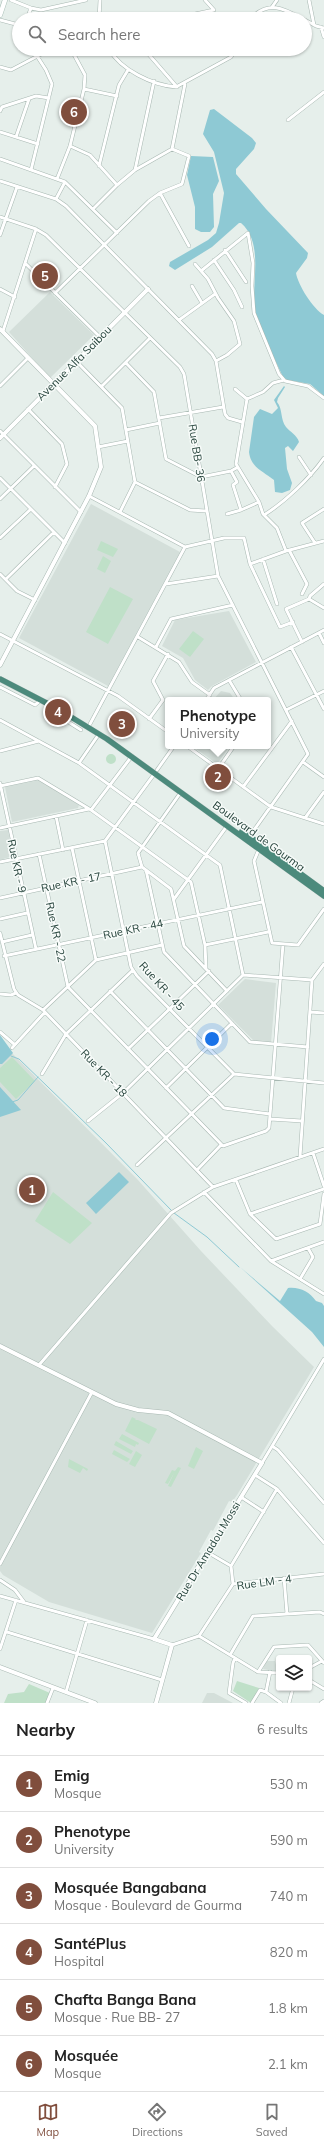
<!DOCTYPE html>
<meta charset="utf-8">
<style>
:root{--surface:#fff;--page:#f2f2f2;--text:#222;--muted:#767676;--line:#e0e0e0;--accent:#804e3d}
body{margin:0;font-family:Mulish,sans-serif;background:var(--page);color:var(--text)}
.controls{position:absolute;right:12px;bottom:12px;display:grid;overflow:hidden;border-radius:4px;box-shadow:0 1px 3px #0004}
.controls button{width:36px;height:36px;display:grid;place-items:center;padding:0;border:0;border-bottom:1px solid var(--line);background:var(--surface);color:var(--text);font:20px sans-serif}
.you{position:absolute;left:212px;top:1039px;width:14px;height:14px;margin:-10px;border:3px solid #fff;border-radius:50%;background:#1a73e8;box-shadow:0 0 0 6px #1a73e833}
.badge{display:grid;place-items:center;width:26px;height:26px;border-radius:50%;background:var(--accent);color:#fff;font-size:13px;font-weight:700}
.pin{position:absolute;translate:-50% -50%;border:2px solid #fff;box-shadow:0 1px 4px #0006}
.popup{position:absolute;left:165px;top:697px;width:106px;height:52px;box-sizing:border-box;display:grid;place-content:center;border-radius:4px;background:var(--surface);filter:drop-shadow(0 1px 3px #0005);font-size:13px;white-space:nowrap;color:var(--muted)}
.popup b{font-size:15px;color:var(--text)}
.popup::after{content:'';position:absolute;left:50%;top:100%;margin-left:-8px;border:8px solid transparent;border-top-color:var(--surface)}
.list{margin:0;padding:0;list-style:none}
h2{display:flex;justify-content:space-between;align-items:center;height:52px;margin:0;padding:0 16px;font-size:17px}
h2 small{font-size:13px;font-weight:400;color:var(--muted)}
.list li{display:grid;grid-template-columns:26px 1fr auto;gap:12px;align-items:center;box-sizing:border-box;height:56px;padding:0 16px;border-top:1px solid var(--line)}
.list b{display:block;font-size:15px;white-space:nowrap}
.list p{margin:0;font-size:13px;white-space:nowrap;color:var(--muted)}
.list em{font-size:13px;font-style:normal;color:var(--muted)}
.icon{flex:none;width:22px;height:22px;fill:none;stroke:currentColor;stroke-width:2;stroke-linecap:round;stroke-linejoin:round}
.map{position:relative;flex:none;width:324px;height:1703px;overflow:hidden}
.search{position:absolute;background:var(--surface);box-shadow:0 1px 3px #0004;left:12px;right:12px;top:12px;height:44px;display:flex;align-items:center;gap:10px;box-sizing:border-box;padding:0 14px;border-radius:22px;color:var(--muted);font-size:15px}
.sheet{height:388px;background:var(--surface)}
nav{display:flex;justify-content:space-around;align-items:center;box-sizing:border-box;height:56px;border-top:1px solid var(--line);background:var(--surface);font-size:11px;color:var(--muted)}
nav a{display:grid;justify-items:center;gap:2px}
nav .on{color:var(--accent)}
.map>svg:first-child{display:block}
.built{fill:#d4dfda}
.green{fill:#bfe0c8}
.water{fill:#8ec9d4}
.lines{fill:none;stroke-linecap:round;stroke-linejoin:round}
.stream{stroke:#8ec9d4;stroke-width:1}
.minor-casing{stroke:#a8b8b2;stroke-width:4}
.tertiary-casing{stroke:#a8b8b2;stroke-width:5}
.secondary-casing{stroke:#a4bbb3;stroke-width:5.5}
.trunk-casing{stroke:#c2cac8;stroke-width:6}
.minor{stroke:#fff;stroke-width:3}
.tertiary{stroke:#fff;stroke-width:4}
.secondary{stroke:#fff;stroke-width:4.5}
.trunk{stroke:#4c8a7c;stroke-width:5.5}
.labels{text-anchor:middle;stroke-width:3;stroke-linejoin:round;paint-order:stroke}
.street-label{font-size:11px;fill:#24423a;stroke:#f7fbf9}
</style>
<div class="map">
<svg width="324" height="1703" viewBox="0 0 324 1703">
<rect width="100%" height="100%" fill="#e6efeb"/>
<!-- built -->
<path class="built" d="M50,292L94,335L50,378L9,332Z
M91,504L180,552L108,686L19,638Z
M229,611L256,662L212,686L208,690L195,680L183,658L162,646L175,620Z
M221,691L230,693L235,700H213Z
M192,746H230L217,764Z
M39,780L79,805L78,808L12,822L5,787Z
M8,830L13,856L0,860V831Z
M245,979L276,983L271,1043L254,1041L218,1005Z
M0,1041L138,1180L201,1251L272,1326L314,1367L237,1495L232,1502L229,1501L213,1531L211,1530L199,1552L201,1553L152,1633L49,1602L3,1575L0,1571Z
M266,1661H275L276,1665L279,1666V1672L263,1669Z
M207,1693H214L233,1703H202Z"/>
<!-- green -->
<path class="green" d="M101,541L118,549L113,557L97,550Z
M103,556L111,561L105,573L97,569Z
M110,587L133,599L108,644L86,632Z
M193,631L204,639L190,657L179,649Z
M106 759a5 5 0 1 1 10 0a5 5 0 1 1-10 0Z
M12,1057L35,1081L16,1099L0,1082V1068Z
M53,1192L92,1223L70,1244L35,1221Z
M132,1417L136,1419L135,1420H138L157,1429L149,1444L125,1431Z
M122,1434L139,1443L138,1445L136,1444L135,1447L119,1439Z
M116,1441L133,1451L131,1454L114,1445Z
M196,1447L203,1451L194,1469L188,1466Z
M114,1450L130,1459L127,1462L112,1454Z
M136,1451L142,1455L135,1467L129,1464Z
M69,1459L88,1469L87,1471L83,1468L80,1473L68,1467Z
M178,1467L181,1468L171,1487L168,1486L174,1473L168,1484L165,1483L172,1470L175,1471Z
M237,1681L259,1688L251,1703L233,1691Z
M29,1684L50,1693L47,1703H4L8,1694L24,1692Z"/>
<!-- water -->
<path class="water" d="M214,109L252,138L256,143L254,149L236,169V174L266,209L308,253L307,258L296,273C298,285 313,309 324,315V396L310,384L287,380L283,377C274,357 262,336 256,315C249,287 266,245 241,223H239L212,247L175,270L169,266L170,262L208,240L216,233L219,223L224,193L214,152L203,134L210,110Z
M191,156L213,157L219,181L213,194L214,227L210,232H201L195,229V207L187,175Z
M284,386L285,387L278,398L277,402C283,409 280,419 286,427C290,432 297,435 299,442L293,451L288,446L285,448L287,469L292,483L290,490L282,493L275,492L274,480C263,471 251,468 249,452L254,417L260,409L272,414L278,408L274,400Z
M0,1035L13,1053L2,1064H0Z
M0,1087L21,1110L0,1117Z
M119,1172L129,1182L96,1214L86,1203Z
M240,1267L280,1301L288,1288C301,1287 309,1292 316,1301L322,1303L324,1306V1347L312,1332Z"/>
<g class="lines">
<!-- stream -->
<path class="stream" d="M11,1056L19,1059L106,1143L171,1210
M12,1102L18,1100L38,1077
M174,1213L207,1237L239,1267"/>
<!-- minor casing -->
<g class="minor-casing">
<path id="minor" d="M11,0L31,8
M205,0L214,10
M309,0L314,25
M272,7L277,0
M27,19L31,8L41,10L86,0
M99,19L100,0
M171,19L214,10
M250,19C269,0 283,8 303,19
M0,20L19,25
M305,20L316,26L324,28
M321,27L324,37
M71,49L85,75L84,89
M109,49C121,70 152,85 176,87L231,57L236,49
M144,49L177,87
M0,67L11,70L51,49
M0,111L2,107L36,96L49,98
M288,120L324,92
M0,132L38,144
M16,137L29,99
M70,146L90,155L117,185
M0,159L65,182L117,233
M99,166L119,85L128,70
M31,170L52,84L46,70L37,56
M135,170L154,81
M57,179L70,146L84,89L117,96
M0,181L56,199L66,206L212,354L216,361L225,414L228,418L242,422
M160,193L189,246
M56,199L65,182
M93,209L117,185L135,170L172,149L185,84
M0,217L36,229L46,235L180,367L184,374L218,576L308,754L249,837
M0,235L17,187
M225,250L246,282
M214,260L234,290L242,307
M26,264L100,337
M195,264L208,279L218,298L234,321L240,344L227,355L216,361
M201,271L248,233L253,263L252,286L254,313L279,374L285,381L308,386L324,398
M192,286L202,303
M0,289L15,297
M55,293L149,201L160,193L182,184L189,156L172,149
M179,320L215,294
M3,331L36,229
M76,361L122,408L135,482L190,510L206,511
M126,363L154,392L166,459L201,477L231,471
M0,386L28,358
M102,386L150,338
M235,389L247,399L236,464L259,502L263,514L277,528L286,551
M247,399L263,392L273,383L284,380
M28,409L62,444L67,464L55,487
M159,418L223,407
M126,430L160,423
M0,431L81,512
M98,447L128,441
M299,457L311,475
M238,467L231,471L237,482L233,485L241,510L259,502
M0,478L65,543
M89,496L185,547L224,538H244L250,564L280,627L293,622
M0,499L34,466
M120,512L135,482
M227,514L241,510
M264,515C285,502 310,478 324,458
M0,538L31,509
M315,543L302,523L324,509
M289,550L307,584L302,594
M263,559L277,604
M250,564L286,551L324,541
M0,574L17,591L35,600
M6,579L54,532
M166,584L218,576
M309,599L324,608
M319,633L324,643
M0,634L118,696L168,732
M138,637L179,662L192,682L210,695
M302,642L286,609L309,599L310,596L324,584
M156,647L171,619L233,605
M291,647L324,709
M229,680L241,700
M0,687L35,705L41,700
M206,700L214,688L324,630
M286,710L324,691
M62,711V718L81,730
M149,719L163,700L153,681L168,654
M0,720L79,763L220,865L243,975
M90,724L185,547
M187,746L271,807L324,824
M0,751L39,741
M303,762L324,777
M79,763L99,734
M218,769L234,746
M157,770L174,746
M155,773L105,841L131,967L137,976L234,1074L324,1083
M0,783L36,949
M0,786L38,778L91,810L191,882L205,945L206,968
M243,787L292,721
M181,792L138,853L142,867L171,889L184,946L227,991
M91,810L132,756
M56,816L63,850
M305,818L324,792
M0,828L89,809
M72,848L96,960
M259,849L254,861L272,943L298,945L324,909
M39,854L68,987L223,1146L266,1131L269,1128L283,944
M0,862L105,841
M146,870L164,952L250,1042L308,1047
M0,898L142,867
M174,899L227,826
M0,919L27,913
M0,933L14,989L18,995L43,1010L213,1187
M2,942L32,935
M205,945L268,932
M4,956L262,902
M110,991L224,1108L270,1114
M0,994L11,995L16,993
M43,1010L96,960L162,945
M310,1012L324,1013
M0,1032L14,1044
M12,1048L45,1012
M128,1049L209,971
M42,1074L66,1034L133,970
M166,1088L232,1023
M270,1119L302,1121
M88,1121L123,1093L243,975L312,980
M313,1153L324,1186
M300,1157L312,980L324,964
M137,1165L234,1074
M197,1170L221,1145
M236,1180L250,1214L276,1239L320,1224L324,1194
M204,1192L271,1261L324,1294
M250,1214L324,1189
M271,1261L324,1242
M300,1279L313,1257L308,1248
M39,1365L171,1213L213,1187L324,1149
M272,1446L278,1450L324,1503
M262,1463L324,1359
M255,1475L277,1489L324,1543
M241,1497L264,1512
M207,1552L231,1566
M0,1564L92,1392
M284,1578L287,1614
M0,1580L15,1590L24,1602
M233,1584L231,1566L277,1489
M0,1596L154,1639
M7,1632L162,1680
M199,1636L258,1672L279,1673
M172,1645L199,1636L233,1584L324,1574
M0,1649L16,1600
M230,1655L253,1616L320,1612L324,1614
M235,1658L233,1663L229,1693L246,1703
M309,1668L322,1661
M258,1672L274,1647L308,1645L324,1663
M309,1680L324,1689
M66,1692L87,1620
M266,1692L270,1672
M47,1703L53,1688
M252,1703L260,1690L266,1692L281,1703
M289,1703L293,1688
M321,1703L324,1701"/>
</g>
<!-- tertiary casing -->
<g class="tertiary-casing">
<path id="tertiary" d="M0,329L95,426L101,467L89,496L0,665
M0,438L148,289
M0,1346L116,1404L138,1410L168,1413L262,1463L154,1639L172,1645L156,1703
M0,1667L95,1703"/>
</g>
<!-- secondary casing -->
<g class="secondary-casing">
<path id="secondary" d="M0,15L5,0"/>
</g>
<!-- trunk casing -->
<g class="trunk-casing">
<path id="trunk" d="M0,679L58,709L107,739L324,896
M242,831L324,891"/>
</g>
<!-- minor -->
<use href="#minor" class="minor"/>
<!-- tertiary -->
<use href="#tertiary" class="tertiary"/>
<!-- secondary -->
<use href="#secondary" class="secondary"/>
<!-- trunk -->
<use href="#trunk" class="trunk"/>
</g>
<g class="labels">
<!-- street labels -->
<g class="street-label">
<text transform="translate(74 363) rotate(-45)" y="4">Avenue Alfa Saibou</text>
<text transform="translate(197 453) rotate(81)" y="4">Rue BB- 36</text>
<text transform="translate(259 836) rotate(36)" y="4">Boulevard de Gourma</text>
<text transform="translate(17 866) rotate(78)" y="4">Rue KR - 9</text>
<text transform="translate(71 882) rotate(-12)" y="4">Rue KR - 17</text>
<text transform="translate(133 929) rotate(-12)" y="4">Rue KR - 44</text>
<text transform="translate(56 932) rotate(78)" y="4">Rue KR - 22</text>
<text transform="translate(162 986) rotate(48)" y="4">Rue KR - 45</text>
<text transform="translate(104 1073) rotate(46)" y="4">Rue KR - 18</text>
<text transform="translate(208 1551) rotate(-59)" y="4">Rue Dr Amadou Mossi</text>
<text transform="translate(264 1582) rotate(-8)" y="4">Rue LM - 4</text>
</g>
</g>
</svg>
<div class="controls">
<button><svg class="icon" aria-label="layers" viewBox="0 0 24 24"><path d="M12 4l9 5-9 5-9-5zM3 14l9 5 9-5"/></svg></button>
</div>
<div class="you"></div>
<div class="pin badge" style="left:32px;top:1190px">1</div>
<div class="pin badge" style="left:218px;top:777px">2</div>
<div class="popup"><b>Phenotype</b>University</div>
<div class="pin badge" style="left:122px;top:724px">3</div>
<div class="pin badge" style="left:58px;top:712px">4</div>
<div class="pin badge" style="left:45px;top:276px">5</div>
<div class="pin badge" style="left:74px;top:112px">6</div>
<div class="search"><svg class="icon" aria-label="search" viewBox="0 0 24 24"><circle cx="10" cy="10" r="6"/><path d="M15 15l6 6"/></svg>Search here</div>
</div>
<section class="sheet">
<h2>Nearby<small>6 results</small></h2>
<ul class="list">
<li><span class="badge">1</span><div><b>Emig</b><p>Mosque</p></div><em>530 m</em></li>
<li><span class="badge">2</span><div><b>Phenotype</b><p>University</p></div><em>590 m</em></li>
<li><span class="badge">3</span><div><b>Mosquée Bangabana</b><p>Mosque · Boulevard de Gourma</p></div><em>740 m</em></li>
<li><span class="badge">4</span><div><b>SantéPlus</b><p>Hospital</p></div><em>820 m</em></li>
<li><span class="badge">5</span><div><b>Chafta Banga Bana</b><p>Mosque · Rue BB- 27</p></div><em>1.8 km</em></li>
<li><span class="badge">6</span><div><b>Mosquée</b><p>Mosque</p></div><em>2.1 km</em></li>
</ul>
</section>
<nav>
<a class="on"><svg class="icon" aria-label="map" viewBox="0 0 24 24"><path d="M3 6l6-2 6 2 6-2v14l-6 2-6-2-6 2zM9 4v14M15 6v14"/></svg>Map</a>
<a><svg class="icon" aria-label="directions" viewBox="0 0 24 24"><path d="M12 3l9 9-9 9-9-9zM9 14v-3h6M13 9l2 2-2 2"/></svg>Directions</a>
<a><svg class="icon" aria-label="saved" viewBox="0 0 24 24"><path d="M7 4h10v16l-5-4-5 4z"/></svg>Saved</a>
</nav>
